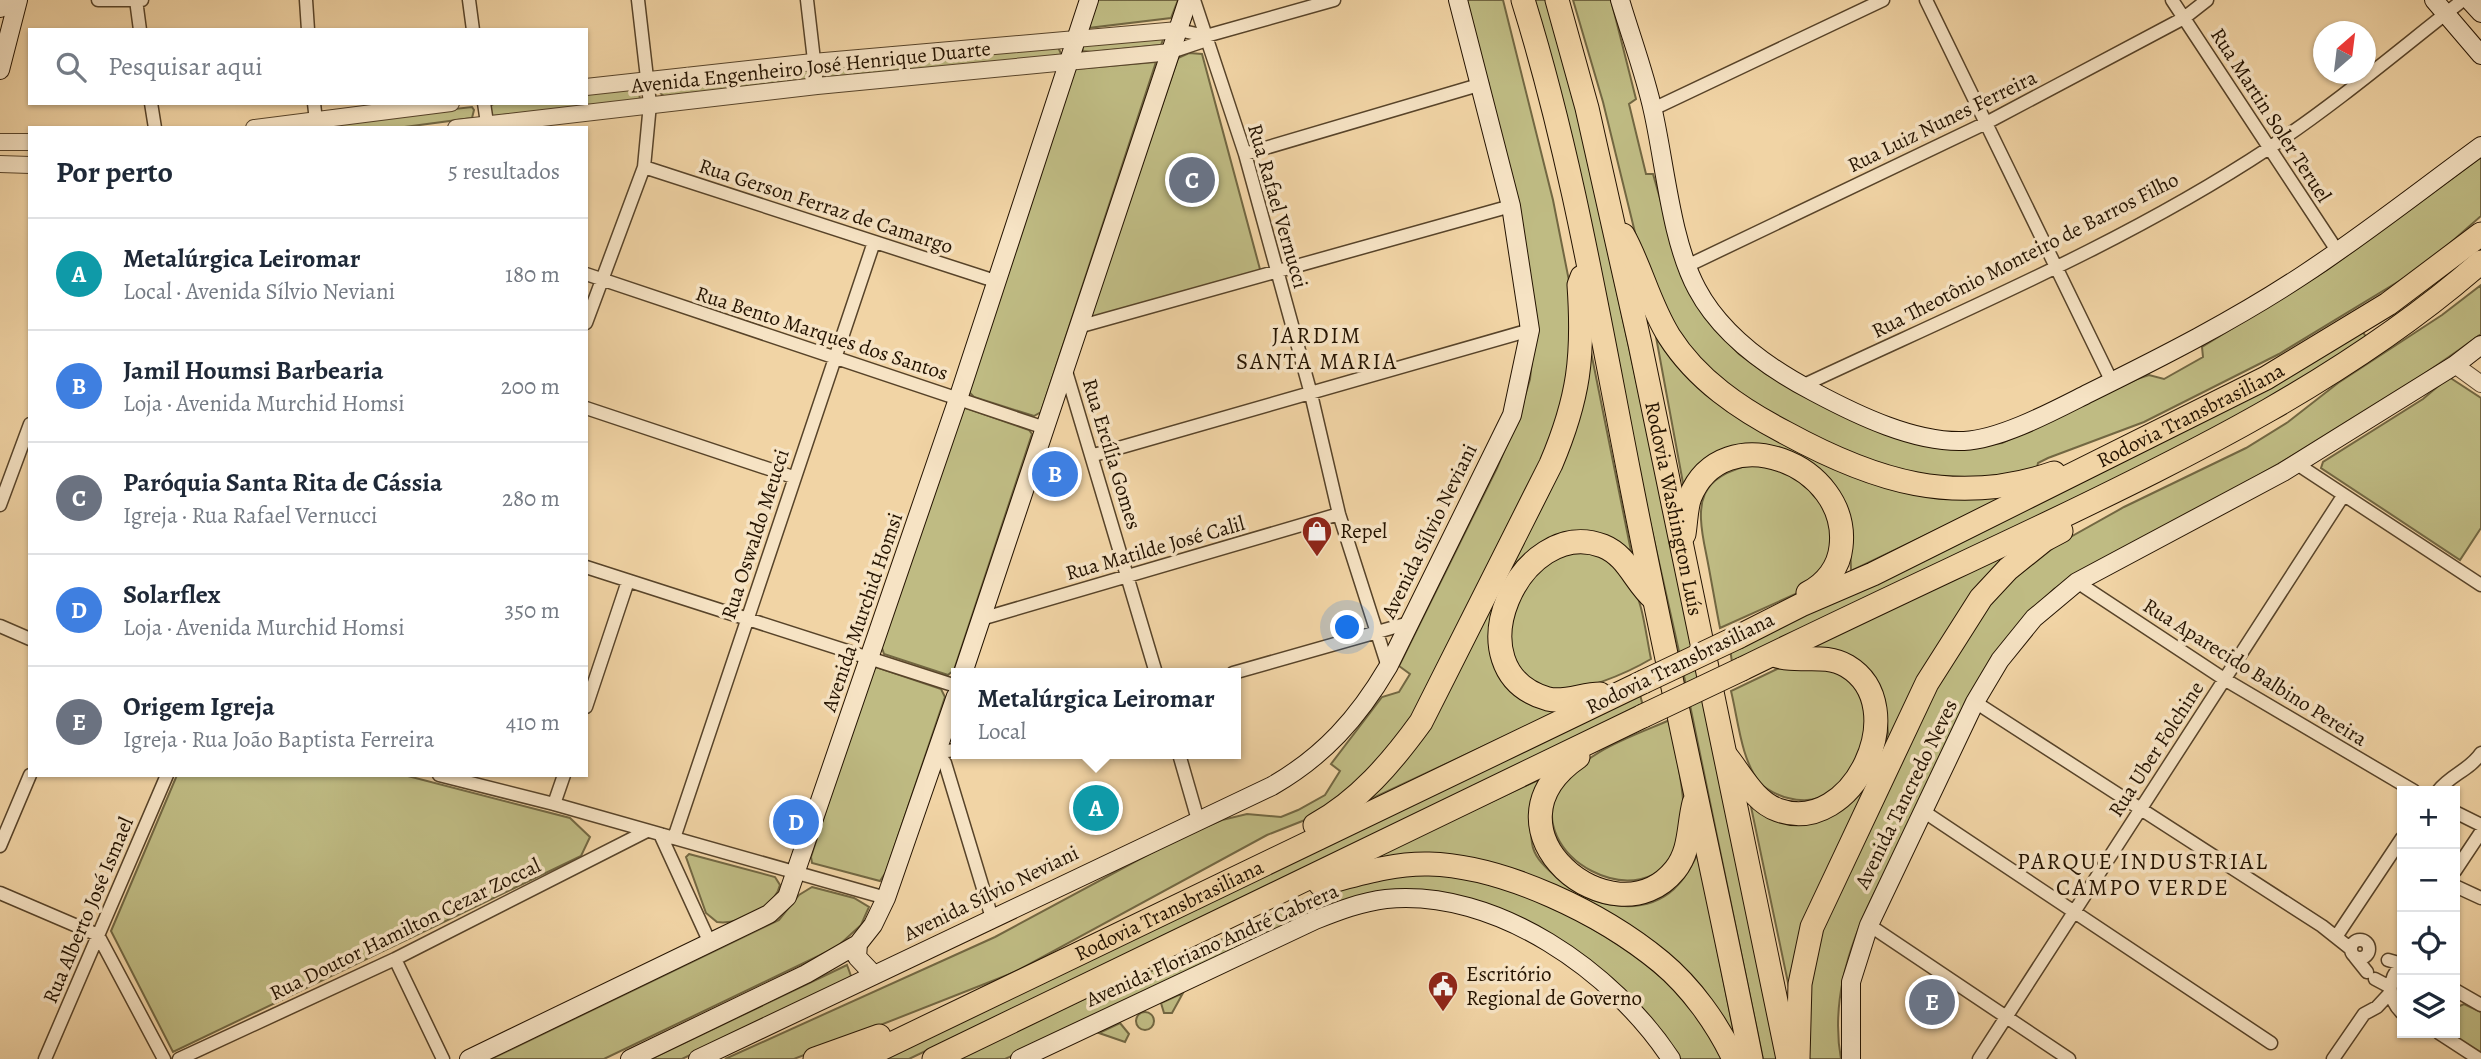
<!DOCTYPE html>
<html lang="pt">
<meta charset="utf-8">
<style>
:root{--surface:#fff;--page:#f6f6f7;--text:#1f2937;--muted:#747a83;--line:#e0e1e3;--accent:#d93025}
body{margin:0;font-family:Alegreya,serif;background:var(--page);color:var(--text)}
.controls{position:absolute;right:21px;bottom:21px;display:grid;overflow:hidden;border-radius:0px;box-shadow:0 2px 5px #0004}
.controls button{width:63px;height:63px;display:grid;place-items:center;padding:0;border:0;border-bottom:2px solid var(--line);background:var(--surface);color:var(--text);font:35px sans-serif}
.compass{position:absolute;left:2313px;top:21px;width:63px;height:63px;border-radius:50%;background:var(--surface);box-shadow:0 2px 5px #0004;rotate:28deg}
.you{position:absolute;left:1348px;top:628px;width:24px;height:24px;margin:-18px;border:5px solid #fff;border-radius:50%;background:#1a73e8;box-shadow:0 0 0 10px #1a73e833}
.badge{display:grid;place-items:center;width:46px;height:46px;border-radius:50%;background:var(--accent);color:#fff;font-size:23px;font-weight:700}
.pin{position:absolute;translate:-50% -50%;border:4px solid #fff;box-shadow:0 2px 7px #0006}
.popup{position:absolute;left:951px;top:668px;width:290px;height:91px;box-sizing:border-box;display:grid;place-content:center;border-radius:0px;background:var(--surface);filter:drop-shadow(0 2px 5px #0005);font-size:23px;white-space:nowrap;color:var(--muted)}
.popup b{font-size:26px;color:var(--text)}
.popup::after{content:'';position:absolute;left:50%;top:100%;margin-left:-14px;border:14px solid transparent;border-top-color:var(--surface)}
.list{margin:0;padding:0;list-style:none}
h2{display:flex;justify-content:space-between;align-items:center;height:91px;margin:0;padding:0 28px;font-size:30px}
h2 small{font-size:23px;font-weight:400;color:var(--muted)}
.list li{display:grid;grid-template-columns:46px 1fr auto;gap:21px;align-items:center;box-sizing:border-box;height:112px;padding:0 28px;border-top:2px solid var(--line)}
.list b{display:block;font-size:26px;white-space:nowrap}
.list p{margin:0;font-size:23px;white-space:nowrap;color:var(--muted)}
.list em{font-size:23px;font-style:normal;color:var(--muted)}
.icon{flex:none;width:38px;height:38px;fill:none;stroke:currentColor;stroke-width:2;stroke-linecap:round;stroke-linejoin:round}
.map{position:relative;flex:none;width:2481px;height:1059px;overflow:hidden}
.search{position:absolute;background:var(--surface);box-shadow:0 2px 5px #0004;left:28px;top:28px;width:560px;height:77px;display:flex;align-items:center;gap:18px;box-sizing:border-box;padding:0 24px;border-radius:0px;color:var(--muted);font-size:26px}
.panel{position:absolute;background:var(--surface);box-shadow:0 2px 5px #0004;left:28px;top:126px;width:560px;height:651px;border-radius:0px}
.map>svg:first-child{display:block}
.green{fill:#bfbb83;stroke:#726742;stroke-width:2}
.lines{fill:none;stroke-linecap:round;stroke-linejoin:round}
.minor-casing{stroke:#574329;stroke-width:15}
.tertiary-casing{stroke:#574329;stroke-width:18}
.secondary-casing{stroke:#241300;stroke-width:20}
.motorway-casing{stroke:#241300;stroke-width:25}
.minor{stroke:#f6e3c4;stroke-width:12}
.tertiary{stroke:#f6e3c4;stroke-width:16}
.secondary{stroke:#f6e3c4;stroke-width:18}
.motorway{stroke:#f1d4a5;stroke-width:23}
.motorway-bridge-casing{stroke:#241300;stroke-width:25;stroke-linecap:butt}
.motorway-bridge{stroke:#f1d4a5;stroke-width:23}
.labels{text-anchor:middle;stroke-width:7;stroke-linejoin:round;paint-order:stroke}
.street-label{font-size:21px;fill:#241300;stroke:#f6e3c4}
.poi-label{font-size:21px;fill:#241300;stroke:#f6e3c4;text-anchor:start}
.neighbourhood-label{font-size:23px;letter-spacing:2px;fill:#241300;stroke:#f6e3c4}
</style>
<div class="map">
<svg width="2481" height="1059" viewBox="0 0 2481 1059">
<rect width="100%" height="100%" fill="#f1d4a5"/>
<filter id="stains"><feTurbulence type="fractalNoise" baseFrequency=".00286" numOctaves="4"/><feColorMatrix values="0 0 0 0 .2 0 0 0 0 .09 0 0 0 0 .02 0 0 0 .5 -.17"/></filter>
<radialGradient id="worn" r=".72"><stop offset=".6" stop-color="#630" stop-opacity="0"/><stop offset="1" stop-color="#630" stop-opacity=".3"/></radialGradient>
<!-- green -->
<path class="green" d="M1096,0H1178L1171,18L1088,28Z
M1464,0H1503L1553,200L1575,311L1569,382L1549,445L1409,725L1360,783L1315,816L1267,835L1015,972L794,1059H725L995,937L1179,838L1222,820L1247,814L1281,817L1298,810L1325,795L1340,771L1331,764L1382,697L1399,692L1410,674L1399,666L1497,468L1519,416L1530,379L1535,332L1512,176Z
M1533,0H1549L1557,24C1636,368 1707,713 1778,1059H1763L1678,647Z
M1573,0H1611L1636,99L1629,104L1646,174H1653L1667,223L1716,330L1739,354L1766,374L1826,407L1964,447L2002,443L2137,379L2149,375L2164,379L2203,357L2202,347L2327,270L2481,157V216L2424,266L2279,354L2144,422L2048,458L2038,463L2037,468L2024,472L1930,483L1787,431L1694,363L1642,261L1603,102Z
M1164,37L1161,45L1092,52L1083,51L1082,47L1087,42Z
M1052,47H1058L1062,56L823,78L827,71Z
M1189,53L1202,54L1261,273L1090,318L1178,58Z
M1156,62L1041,412L1034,416L974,397L968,391L1075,69Z
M806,68L810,76L808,79L665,97L659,92L662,85Z
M635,88L639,89L640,101L493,116L489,113V107L495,103H586V93Z
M472,107L474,110L472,118L397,128H285Z
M2481,285V334C2357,425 2221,497 2086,569L2054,589L2026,617C1995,673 1964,730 1933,786C1889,867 1823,961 1841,1059H1808L1807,1006L1821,924L1939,674L1990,598L2058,544L2124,507L2246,448L2288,422L2338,383L2442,315Z
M1654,326L1668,344L1832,461L2018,491L1851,571C1849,488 1845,486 1772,448L1685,494Z
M2362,331L2367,338L2215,433L1732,662L1730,649Z
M1590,347L1631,551L1602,537L1547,542L1494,649L1561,710L1356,806L1437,710Z
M2449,377L2481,398V528L2460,560L2321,468L2323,462L2423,399Z
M963,407L1029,430L1032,434L954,670L948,675L884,654L881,645Z
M1754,464C1788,469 1825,488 1835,523C1839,535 1829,559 1826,572L1800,592L1720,628C1715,603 1711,578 1706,553C1695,501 1698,477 1754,464Z
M2030,543L1971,603L1791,997L1750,802L1792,825L1820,821L1843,808L1880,759L1888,733L1885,701L1865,669L1809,647Z
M1579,549C1642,565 1640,604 1651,659C1629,672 1576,696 1550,690C1490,675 1506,600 1541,568C1550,559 1567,555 1579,549Z
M1802,664C1812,666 1825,666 1834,670C1894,694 1863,818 1788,798C1780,796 1766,790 1760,783C1741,760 1738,719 1731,691L1777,669Z
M876,667L941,689L945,697L886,872L880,881L812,863L811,857L870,673Z
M1639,691L1643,706L909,1059H876Z
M1670,720C1675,748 1692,823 1680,847C1643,923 1522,854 1559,790C1581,752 1633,736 1670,720Z
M177,775H404L570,818L590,837L581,856L173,1052L111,931Z
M1547,776C1537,797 1528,818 1532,843C1534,858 1546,867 1556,877C1586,906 1641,919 1674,889C1685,879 1691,867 1698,853L1736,1043L1694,984L1514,876L1362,862Z
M689,854L775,877L780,885C775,907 739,925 717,922L706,913L686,857Z
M1420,873C1438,875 1456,876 1474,879C1539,891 1647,954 1689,1005C1703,1021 1713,1041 1725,1059H1678L1659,1028L1613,979L1575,950L1537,928L1381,895L1005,1059H959L1053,1012L1188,956L1317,893L1344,883Z
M812,887L854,898L869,907L861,925L837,947L604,1059H491L779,920L799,895Z
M847,965L851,976L846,980L682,1059H651Z
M1183,993L1172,1013H1164L1161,1003Z
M2464,1004L2481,1012V1054L2449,1033H2455V1008Z
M1136 1021a9 9 0 1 1 18 0a9 9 0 1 1-18 0Z
M1120,1023L1129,1034L1125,1042L1099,1033Z"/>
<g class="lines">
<!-- minor casing -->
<g class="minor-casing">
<path id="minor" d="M98,0H142
M136,0L140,30
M306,0L308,30
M469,0L473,30
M807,0L817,86
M1194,0L1245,154L1311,394L1339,514L1388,667
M1926,0L2112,382
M2172,0L2338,252
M1178,30L1206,36
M1171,52L1201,42L1206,36L1334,0
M151,103L155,128
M314,103L316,121
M484,103L487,123
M1653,109L1883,0
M1245,154L1482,84
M644,167L995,281
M1689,265L1988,122L2184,18L2207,0
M586,274L1045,428
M586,323L644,167L650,104L638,0
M1078,327L1511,206
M1065,368L1156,673
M1802,386C1959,312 2124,244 2269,148C2337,103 2399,50 2463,0
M586,408L793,477
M1094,455L1530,330
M2297,464L2481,585
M0,505L30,424
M586,567L956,686
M2077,582L2224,679L2414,791
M981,619L1339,514
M0,626L30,639
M1233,673L1409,623
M1975,702L2322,926L2351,949
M586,707L628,581
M956,750L937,752L945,763L992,918
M1179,754L1198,820
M439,775L554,804L886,898
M2438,791C2450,775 2470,770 2481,753
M554,804L564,775
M1923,811L2271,1043
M2455,812L2481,825
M660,834L710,943
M674,838L874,242
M0,846L30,775
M2455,871L2481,832
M2455,886L2481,898
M0,893L98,935L164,1059
M1869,925L2069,1059
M2336,937L2402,838
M2351 949a9 9 0 1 1 18 0a9 9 0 1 1-18 0Z
M2355,957L2367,972
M395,959L443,1059
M2388,960L2402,964
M2402,964C2387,979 2387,998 2402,1013
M2375,979L2390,987
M2455,990L2481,1005
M2439,1033L2479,1059
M45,1059L167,775
M179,1059L395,959L647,831
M1979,1059L2343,496
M2333,1059L2364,1014L2377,1007L2390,993"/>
</g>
<!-- tertiary casing -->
<g class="tertiary-casing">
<path id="tertiary" d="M586,87L813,62L1178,30
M254,128L451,103
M456,128L817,86L1171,52
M0,142H30
M0,164L30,165
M2455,365L2481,384"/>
</g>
<!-- secondary casing -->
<g class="secondary-casing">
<path id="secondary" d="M1620,0C1631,37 1645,74 1653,111C1665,164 1671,241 1697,289C1722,336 1768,368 1814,392C1857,415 1915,443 1964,441C2002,439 2055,410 2089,393C2162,357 2235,320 2303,275C2364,235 2422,189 2481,146
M2434,0L2481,55
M2469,0L2481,13
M0,8L2,0
M0,70L18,0
M963,673L1188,0
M858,944L857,957L874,975
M469,1059L769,914L787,897L958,399L1089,0
M630,1059L806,974L858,944L873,925L886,898L956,696
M698,1059L1272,786C1324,756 1358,718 1388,667L1512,415L1530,330L1511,206L1458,0
M1020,1059L1315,920C1338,911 1361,902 1386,899C1496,888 1614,972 1671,1059
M1851,1059V982L1869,925L1975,702L2000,660L2034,618L2077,582L2283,472L2455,365L2481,345"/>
</g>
<!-- motorway casing -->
<g class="motorway-casing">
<g id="motorway">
<path d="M1523,0C1571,154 1598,315 1629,473C1667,668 1712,863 1751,1059"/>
<path id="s1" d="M1557,0L1587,108L1640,344L1788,1059"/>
<path d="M1623,235C1641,267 1649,304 1669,336C1697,380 1740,409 1786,433C1874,481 1955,507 2054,473"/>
<path d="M1684,534C1686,522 1686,507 1690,497C1723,415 1851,464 1841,547C1839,567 1826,584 1808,593"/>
<path id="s2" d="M1738,637L1801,605L1873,574L2266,378L2388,304L2481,234"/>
<path d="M1742,669C1840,621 1939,575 2038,528C2193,454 2351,376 2481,262"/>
<path d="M1600,694C1583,694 1565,703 1548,699C1449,671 1521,514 1603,546C1628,556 1635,583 1654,599"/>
<path d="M1578,757C1473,829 1614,945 1675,870C1691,850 1688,826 1694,803"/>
<path d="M1727,757C1742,776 1755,802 1778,810C1853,837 1914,706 1847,666C1823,652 1798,664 1774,655"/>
<path d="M1315,825C1359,801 1392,762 1421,722L1551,464C1579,398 1584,356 1579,285L1582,277"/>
<path d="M1320,884C1356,875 1392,863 1429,864C1505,866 1603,914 1661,962C1691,987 1717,1023 1734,1059"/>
<path d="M815,1059L879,1036"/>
<path id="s3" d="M860,1059L1643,682"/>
<path d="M934,1059L1643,716"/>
<path d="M1798,1059L1800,984L1812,927L1927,683L1981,598L2008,569L2044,540L2061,531"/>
</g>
</g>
<!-- minor -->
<use href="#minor" class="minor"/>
<!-- tertiary -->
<use href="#tertiary" class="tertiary"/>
<!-- secondary -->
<use href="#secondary" class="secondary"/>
<!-- motorway -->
<use href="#motorway" class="motorway"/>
<!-- motorway-bridge casing -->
<g class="motorway-bridge-casing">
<path id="motorway-bridge" d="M1643,682L1738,637
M1643,716L1742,669"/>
</g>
<!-- motorway-bridge -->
<use href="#motorway-bridge" class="motorway-bridge"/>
</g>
<!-- icons -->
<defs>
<g id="shop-pin" transform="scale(1.575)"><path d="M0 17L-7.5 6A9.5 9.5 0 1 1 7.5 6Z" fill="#8f2418" stroke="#f6e3c4"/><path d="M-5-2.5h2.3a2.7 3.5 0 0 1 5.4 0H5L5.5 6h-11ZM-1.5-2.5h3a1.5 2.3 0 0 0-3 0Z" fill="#fff"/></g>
<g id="civic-pin" transform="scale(1.575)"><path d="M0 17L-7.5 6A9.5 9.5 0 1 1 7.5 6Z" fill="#8f2418" stroke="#f6e3c4"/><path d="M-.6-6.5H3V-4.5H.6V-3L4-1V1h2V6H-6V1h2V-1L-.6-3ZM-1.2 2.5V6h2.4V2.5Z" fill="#fff"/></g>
</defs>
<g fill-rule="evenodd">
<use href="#shop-pin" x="1317" y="531"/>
<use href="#civic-pin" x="1443" y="986"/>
</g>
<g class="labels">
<!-- street labels -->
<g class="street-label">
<text transform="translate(811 67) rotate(-6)" y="7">Avenida Engenheiro José Henrique Duarte</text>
<text transform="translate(2271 115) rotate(57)" y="7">Rua Martin Soler Teruel</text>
<text transform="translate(1942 121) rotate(-26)" y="7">Rua Luiz Nunes Ferreira</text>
<text transform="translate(826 206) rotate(18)" y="7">Rua Gerson Ferraz de Camargo</text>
<text transform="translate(1278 206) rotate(74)" y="7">Rua Rafael Vernucci</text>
<text transform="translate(2025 255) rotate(-27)" y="7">Rua Theotônio Monteiro de Barros Filho</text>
<text transform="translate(822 333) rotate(18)" y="7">Rua Bento Marques dos Santos</text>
<text dy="7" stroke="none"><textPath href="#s2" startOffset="504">Rodovia Transbrasiliana</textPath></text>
<text transform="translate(1112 454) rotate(73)" y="7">Rua Ercília Gomes</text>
<text dy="7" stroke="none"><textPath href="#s1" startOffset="522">Rodovia Washington Luís</textPath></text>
<text transform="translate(1429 531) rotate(-64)" y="7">Avenida Sílvio Neviani</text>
<text transform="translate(755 534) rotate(-72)" y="7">Rua Oswaldo Meucci</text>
<text transform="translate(1155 548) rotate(-16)" y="7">Rua Matilde José Calil</text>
<text transform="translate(862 612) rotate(-71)" y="7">Avenida Murchid Homsi</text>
<text transform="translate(1680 663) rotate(-26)" y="7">Rodovia Transbrasiliana</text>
<text transform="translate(2255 672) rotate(32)" y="7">Rua Aparecido Balbino Pereira</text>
<text transform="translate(2156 749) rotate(-57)" y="7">Rua Uber Folchine</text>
<text transform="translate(1906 794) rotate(-64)" y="7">Avenida Tancredo Neves</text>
<text transform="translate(991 893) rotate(-26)" y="7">Avenida Sílvio Neviani</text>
<text dy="7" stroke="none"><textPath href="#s3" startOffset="343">Rodovia Transbrasiliana</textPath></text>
<text transform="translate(88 910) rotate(-67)" y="7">Rua Alberto José Ismael</text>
<text transform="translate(405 929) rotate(-26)" y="7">Rua Doutor Hamilton Cezar Zoccal</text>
<text transform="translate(1212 945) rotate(-24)" y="7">Avenida Floriano André Cabrera</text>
</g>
<!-- poi labels -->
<g class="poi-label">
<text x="1340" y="538">Repel</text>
<text x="1466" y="981">Escritório<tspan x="1466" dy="24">Regional de Governo</tspan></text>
</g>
<!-- neighbourhood labels -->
<g class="neighbourhood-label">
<text x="1317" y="343">JARDIM<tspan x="1317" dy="26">SANTA MARIA</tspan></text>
<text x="2143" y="869">PARQUE INDUSTRIAL<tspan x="2143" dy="26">CAMPO VERDE</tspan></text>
</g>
</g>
<rect width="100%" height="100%" filter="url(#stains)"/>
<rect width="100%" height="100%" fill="url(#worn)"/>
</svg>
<div class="controls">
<button>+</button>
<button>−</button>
<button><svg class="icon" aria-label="locate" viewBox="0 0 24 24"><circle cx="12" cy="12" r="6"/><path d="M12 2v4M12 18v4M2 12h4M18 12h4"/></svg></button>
<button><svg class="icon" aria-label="layers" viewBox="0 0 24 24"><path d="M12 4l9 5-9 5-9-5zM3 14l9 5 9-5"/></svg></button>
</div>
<svg class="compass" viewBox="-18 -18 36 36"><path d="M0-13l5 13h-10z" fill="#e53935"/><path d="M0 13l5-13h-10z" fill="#747a83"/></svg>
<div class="you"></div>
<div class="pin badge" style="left:1096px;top:808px;background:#0f9aa8">A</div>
<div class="popup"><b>Metalúrgica Leiromar</b>Local</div>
<div class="pin badge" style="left:1055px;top:474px;background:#3f7fe0">B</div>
<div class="pin badge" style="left:1192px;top:180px;background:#6b7280">C</div>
<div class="pin badge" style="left:796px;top:822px;background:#3f7fe0">D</div>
<div class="pin badge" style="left:1932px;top:1002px;background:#6b7280">E</div>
<div class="search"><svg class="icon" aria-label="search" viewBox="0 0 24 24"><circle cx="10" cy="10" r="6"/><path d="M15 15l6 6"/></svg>Pesquisar aqui</div>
<section class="panel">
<h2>Por perto<small>5 resultados</small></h2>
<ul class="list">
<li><span class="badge" style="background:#0f9aa8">A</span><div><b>Metalúrgica Leiromar</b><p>Local · Avenida Sílvio Neviani</p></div><em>180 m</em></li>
<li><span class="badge" style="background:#3f7fe0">B</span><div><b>Jamil Houmsi Barbearia</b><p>Loja · Avenida Murchid Homsi</p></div><em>200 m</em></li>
<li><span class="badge" style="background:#6b7280">C</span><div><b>Paróquia Santa Rita de Cássia</b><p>Igreja · Rua Rafael Vernucci</p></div><em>280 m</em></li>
<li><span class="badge" style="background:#3f7fe0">D</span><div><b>Solarflex</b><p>Loja · Avenida Murchid Homsi</p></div><em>350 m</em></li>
<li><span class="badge" style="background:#6b7280">E</span><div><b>Origem Igreja</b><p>Igreja · Rua João Baptista Ferreira</p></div><em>410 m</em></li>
</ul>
</section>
</div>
